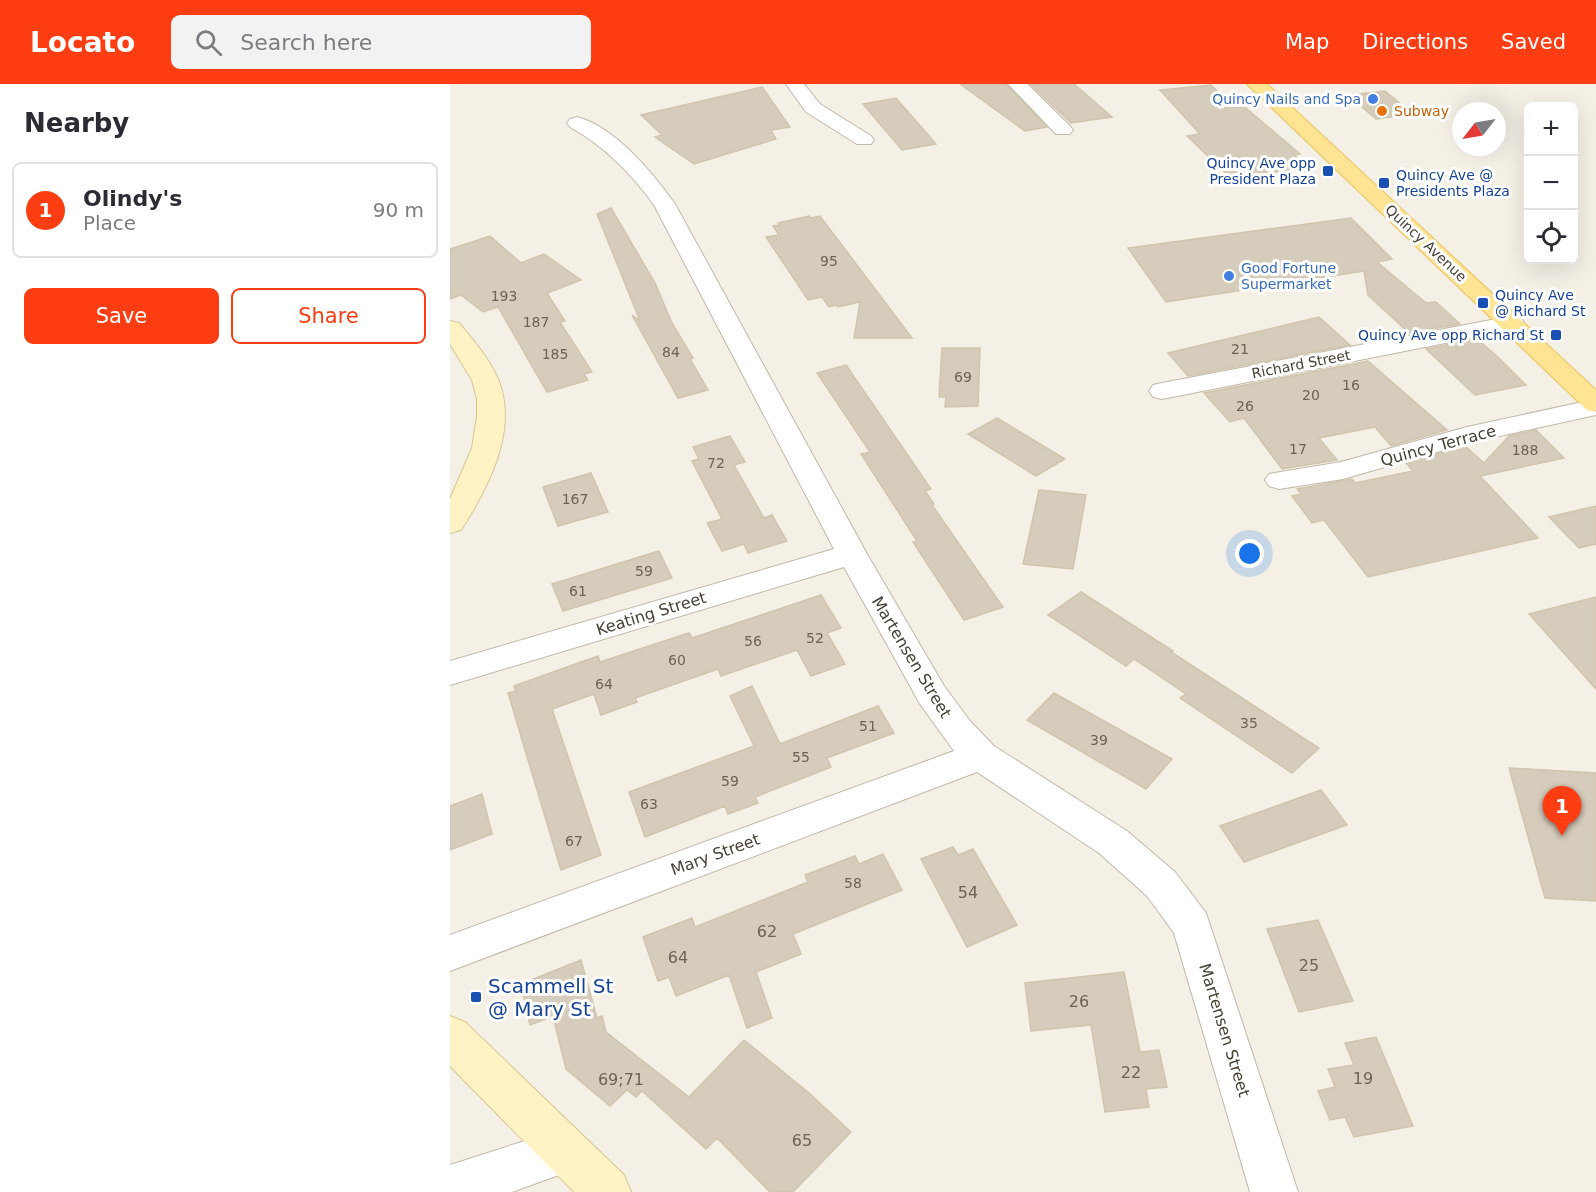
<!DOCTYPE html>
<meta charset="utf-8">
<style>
:root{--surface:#fff;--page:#f2f2f3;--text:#2b2b33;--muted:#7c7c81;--line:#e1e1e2;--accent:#ff3d12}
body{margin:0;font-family:"DejaVu Sans",sans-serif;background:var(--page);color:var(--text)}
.controls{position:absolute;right:18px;top:18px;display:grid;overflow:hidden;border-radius:9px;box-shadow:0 6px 24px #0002}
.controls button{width:54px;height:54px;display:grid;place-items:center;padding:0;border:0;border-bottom:2px solid var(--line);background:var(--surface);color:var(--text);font:30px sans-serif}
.compass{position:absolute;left:1002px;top:18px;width:54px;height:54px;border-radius:50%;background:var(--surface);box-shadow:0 6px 24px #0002;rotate:239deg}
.you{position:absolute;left:800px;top:470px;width:21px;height:21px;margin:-15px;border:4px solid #fff;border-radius:50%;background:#1a73e8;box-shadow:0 0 0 9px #1a73e833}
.badge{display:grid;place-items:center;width:39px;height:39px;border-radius:50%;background:var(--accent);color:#fff;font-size:20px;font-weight:700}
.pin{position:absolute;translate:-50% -50px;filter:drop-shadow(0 2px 3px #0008)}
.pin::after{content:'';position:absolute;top:32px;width:21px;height:18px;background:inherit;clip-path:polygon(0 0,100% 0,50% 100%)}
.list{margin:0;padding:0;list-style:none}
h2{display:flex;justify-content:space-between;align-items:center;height:78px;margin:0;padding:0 24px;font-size:26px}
h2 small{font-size:20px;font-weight:400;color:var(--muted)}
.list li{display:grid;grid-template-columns:39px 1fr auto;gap:18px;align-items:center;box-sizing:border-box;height:96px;margin:0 12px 12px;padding:0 12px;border:2px solid var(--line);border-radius:9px}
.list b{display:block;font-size:22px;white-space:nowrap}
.list p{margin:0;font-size:20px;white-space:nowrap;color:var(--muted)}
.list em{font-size:20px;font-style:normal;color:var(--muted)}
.actions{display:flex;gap:12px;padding:18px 24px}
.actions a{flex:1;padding:14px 0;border:2px solid var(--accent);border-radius:9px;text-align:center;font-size:21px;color:var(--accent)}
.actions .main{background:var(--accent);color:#fff}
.icon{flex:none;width:33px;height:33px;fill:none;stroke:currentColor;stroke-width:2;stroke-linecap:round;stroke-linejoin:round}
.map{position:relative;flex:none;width:1146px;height:1108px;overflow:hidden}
header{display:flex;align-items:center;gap:36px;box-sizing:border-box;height:84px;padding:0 30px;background:var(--accent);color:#fff}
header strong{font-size:28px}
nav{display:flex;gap:33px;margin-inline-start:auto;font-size:21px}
.search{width:420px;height:54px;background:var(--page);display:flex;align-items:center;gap:15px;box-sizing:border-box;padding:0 21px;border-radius:9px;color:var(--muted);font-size:22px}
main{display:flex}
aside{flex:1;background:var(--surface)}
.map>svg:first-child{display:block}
.building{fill:#d6ccbb;stroke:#d1c4ad;stroke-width:1.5}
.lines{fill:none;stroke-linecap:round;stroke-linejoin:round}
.street-casing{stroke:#c0b8a8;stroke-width:2}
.secondary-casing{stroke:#d6c693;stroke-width:2}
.primary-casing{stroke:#e9c45e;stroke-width:2}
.street{fill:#fff;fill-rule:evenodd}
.secondary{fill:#fff3c5;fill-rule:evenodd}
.primary{fill:#ffe494;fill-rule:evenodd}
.shop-dot{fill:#3f7fe0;stroke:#fff;stroke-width:2}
.food-dot{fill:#e8710a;stroke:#fff;stroke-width:2}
.transit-dot{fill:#1a4fb4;stroke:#fff;stroke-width:2}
.labels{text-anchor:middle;stroke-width:6;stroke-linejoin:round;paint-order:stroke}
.far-shop-label{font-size:14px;fill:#366cbe;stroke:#fff;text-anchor:end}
.far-food-label{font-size:14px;fill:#c56008;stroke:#fff;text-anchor:start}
.far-transit-label{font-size:14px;fill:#164399;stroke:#fff;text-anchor:end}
.far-street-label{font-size:14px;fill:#474035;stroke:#fff}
.number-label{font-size:14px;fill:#6b6356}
.street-label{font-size:16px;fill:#474035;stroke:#fff}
.near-number-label{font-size:16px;fill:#6b6356}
.near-transit-label{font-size:20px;fill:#164399;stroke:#fff;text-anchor:start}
</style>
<header>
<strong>Locato</strong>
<div class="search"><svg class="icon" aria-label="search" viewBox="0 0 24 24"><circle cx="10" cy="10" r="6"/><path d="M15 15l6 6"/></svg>Search here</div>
<nav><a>Map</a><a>Directions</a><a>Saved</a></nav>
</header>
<main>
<aside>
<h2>Nearby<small></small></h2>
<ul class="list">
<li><span class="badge">1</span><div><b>Olindy's</b><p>Place</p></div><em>90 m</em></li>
</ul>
<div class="actions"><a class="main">Save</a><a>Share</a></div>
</aside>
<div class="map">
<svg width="1146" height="1108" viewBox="0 0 1146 1108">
<rect width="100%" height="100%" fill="#f4f0e6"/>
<!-- building -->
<path class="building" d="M510,0H556L597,43L575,47Z
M580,0H624L662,33L621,39Z
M761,1L780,20L790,19L850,70L844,71L857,83L782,95L737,52L750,50L710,6Z
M312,3L340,43L321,46L326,55L244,80L205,53L212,51L191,31Z
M935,7L963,30L926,35L898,11Z
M446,14L486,60L452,66L413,20Z
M161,124L205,199L222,239L243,274L240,275L258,306L228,314L182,231L190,237L147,130Z
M359,132L361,134L370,132L462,254H404L410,218L388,223L387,221L379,223L372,213L358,216L316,153L329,151L323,142L330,141L328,139Z
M901,134L942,175L927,178L976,219L986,218L1010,240L959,249L918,211L914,187L716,218L678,164Z
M40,152L71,179L94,170L131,196L97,209L115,237L110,238L142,288L134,290L138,296L97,308L48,223L33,228L11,211L0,215V165Z
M869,233L900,261L738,292L718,269Z
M1027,255L1050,275L1076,301L1025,311L976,265Z
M492,264H530L528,322L495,323L496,313H489Z
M918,277L997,346L941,362L925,343L869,354L887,376L832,385L794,334L780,338L754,309Z
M396,281L481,405L475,407L484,420L482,421L553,523L514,536L463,458L467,457L411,370L420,368L367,289Z
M547,334L615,375L586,392L518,350Z
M1086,346L1114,374L1030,392L1088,454L918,493L874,436L862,439L842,412L851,410L847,405L902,395L905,399L963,387L956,379L1015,362L1034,379L1059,352Z
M280,352L295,378L284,381L314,434L322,431L337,457L298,469L294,460L272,467L257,439L272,435L242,377L249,375L243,363Z
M141,389L158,428L108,442L93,403Z
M589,406L636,411L623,485L573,480Z
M1146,422V460L1129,464L1099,433Z
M209,467L222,494L113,527L102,500Z
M631,508L723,567L721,568L869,664L842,689L730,614L736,610L684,575L676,582L598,531Z
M371,511L391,544L377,549L395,580L361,592L347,566L271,592L268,585L185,614L187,618L151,631L144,610L102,625L151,771L111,786L58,609L66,607L64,602L148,572L150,578L239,549L242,554Z
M1146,513V605L1079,530Z
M302,602L330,660L428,622L444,649L377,674L381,683L305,713L308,719L278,730L275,722L195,753L179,708L304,662L280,612Z
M604,609L722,675L696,705L577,636Z
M1059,684L1146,689V817L1095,814Z
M871,706L897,741L794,778L770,742Z
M32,710L42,750L0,766V722Z
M503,763L508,771L523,765L567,841L517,863L471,775Z
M433,770L452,806L343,850L351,870L306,888L322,934L297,944L279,891L226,912L219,893L208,897L193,853L242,834L245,843L358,798L355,791L405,772L409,780Z
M868,836L903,917L849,928L817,845Z
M131,876L147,934L152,932L156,948L239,1013L294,956L359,1009L401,1048L343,1108H320L267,1054L256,1065L192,1007L186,1013L177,1006L160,1022L116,985L103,932L80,941L71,900Z
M674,888L690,968L709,966L717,1003L696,1005L699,1023L655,1028L641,941L581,947L575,899Z
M926,953L963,1042L904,1053L895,1033L880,1036L868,1007L885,1003L878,985L904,981L895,959Z"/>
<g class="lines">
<!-- street casing -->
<g class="street-casing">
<path id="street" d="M336,0H354L370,20L421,52L424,56L421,60H407L356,28Z
M558,0H577L620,42L623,46L620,50H606Z
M127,33C165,43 203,89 225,120L417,470L494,602L520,637L544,662L677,747L725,788L756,829L848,1108H800L724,849L697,812L649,769L527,688L0,887V851L504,667L470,620L394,483L0,601V577L384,465L204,121C181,89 154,62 120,43L117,39L120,35Z
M1062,232L1071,234L1074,239L1071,244L712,315L703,313L699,307L703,301L712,299Z
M1146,315V331L1022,358L893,395L829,405L819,402L815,396L819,390L891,378L1017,343Z
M115,1044L131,1051L138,1067L131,1083L62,1108H0V1081Z"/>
</g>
<!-- secondary casing -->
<g class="secondary-casing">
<path id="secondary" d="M0,237L9,239C23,256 39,274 48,295C69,346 38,404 11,446L0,449V415L22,364L27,332V315L22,296L0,260Z
M0,932L15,938L174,1091L181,1108H124L0,982Z"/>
</g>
<!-- primary casing -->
<g class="primary-casing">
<path id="primary" d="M797,0H817L1146,306V328L1137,326Z"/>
</g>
<!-- street -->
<use href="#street" class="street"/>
<!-- secondary -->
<use href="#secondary" class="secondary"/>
<!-- primary -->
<use href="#primary" class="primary"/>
</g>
<!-- markers -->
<g class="shop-dot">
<circle cx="923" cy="15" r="6"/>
<circle cx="779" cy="192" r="6"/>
</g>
<circle class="food-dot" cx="932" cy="27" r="6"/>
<g class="transit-dot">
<rect x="872" y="81" width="12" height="12" rx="3"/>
<rect x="928" y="93" width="12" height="12" rx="3"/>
<rect x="1027" y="213" width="12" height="12" rx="3"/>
<rect x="1100" y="245" width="12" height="12" rx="3"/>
<rect x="20" y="907" width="12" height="12" rx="3"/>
</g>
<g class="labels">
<!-- far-shop labels -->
<g class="far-shop-label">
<text x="911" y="20">Quincy Nails and Spa</text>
<text x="791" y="189" text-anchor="start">Good Fortune<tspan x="791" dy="16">Supermarket</tspan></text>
</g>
<!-- far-food labels -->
<g class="far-food-label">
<text x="944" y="32">Subway</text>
</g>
<!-- far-transit labels -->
<g class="far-transit-label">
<text x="866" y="84">Quincy Ave opp<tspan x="866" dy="16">President Plaza</tspan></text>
<text x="946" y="96" text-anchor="start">Quincy Ave @<tspan x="946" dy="16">Presidents Plaza</tspan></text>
<text x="1045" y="216" text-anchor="start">Quincy Ave<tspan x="1045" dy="16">@ Richard St</tspan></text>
<text x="1094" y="256">Quincy Ave opp Richard St</text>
</g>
<!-- far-street labels -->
<g class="far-street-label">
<text transform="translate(976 159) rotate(43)" y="5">Quincy Avenue</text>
<text transform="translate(851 280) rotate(-11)" y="5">Richard Street</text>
</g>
<!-- number labels -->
<g class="number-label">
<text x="379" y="182">95</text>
<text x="54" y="217">193</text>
<text x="86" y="243">187</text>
<text x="790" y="270">21</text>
<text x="221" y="273">84</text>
<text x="105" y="275">185</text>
<text x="513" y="298">69</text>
<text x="901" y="306">16</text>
<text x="861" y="316">20</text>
<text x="795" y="327">26</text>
<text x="848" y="370">17</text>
<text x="1075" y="371">188</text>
<text x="266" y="384">72</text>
<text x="125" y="420">167</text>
<text x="194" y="492">59</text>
<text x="128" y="512">61</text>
<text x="365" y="559">52</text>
<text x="303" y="562">56</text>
<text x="227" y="581">60</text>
<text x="154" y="605">64</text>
<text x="799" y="644">35</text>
<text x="418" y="647">51</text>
<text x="649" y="661">39</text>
<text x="351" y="678">55</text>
<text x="280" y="702">59</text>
<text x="199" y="725">63</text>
<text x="124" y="762">67</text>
<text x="403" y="804">58</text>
</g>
<!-- street labels -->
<g class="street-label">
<text transform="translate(988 361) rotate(-15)" y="6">Quincy Terrace</text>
<text transform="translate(201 529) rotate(-17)" y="6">Keating Street</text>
<text transform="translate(462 573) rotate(59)" y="6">Martensen Street</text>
<text transform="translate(265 770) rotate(-20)" y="6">Mary Street</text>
<text transform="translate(775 946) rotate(73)" y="6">Martensen Street</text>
</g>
<!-- near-number labels -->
<g class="near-number-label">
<text x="518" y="814">54</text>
<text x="317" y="853">62</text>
<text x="228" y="879">64</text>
<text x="859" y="887">25</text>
<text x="629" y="923">26</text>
<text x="681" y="994">22</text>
<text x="913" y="1000">19</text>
<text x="171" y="1001">69;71</text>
<text x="352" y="1062">65</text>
</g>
<!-- near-transit labels -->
<g class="near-transit-label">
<text x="38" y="909">Scammell St<tspan x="38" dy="23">@ Mary St</tspan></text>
</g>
</g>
</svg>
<div class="controls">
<button>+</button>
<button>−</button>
<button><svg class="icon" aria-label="locate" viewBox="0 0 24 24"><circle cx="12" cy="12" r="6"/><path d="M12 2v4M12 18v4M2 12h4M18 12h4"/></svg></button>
</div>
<svg class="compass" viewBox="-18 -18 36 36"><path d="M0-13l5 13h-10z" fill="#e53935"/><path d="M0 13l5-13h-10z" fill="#7c7c81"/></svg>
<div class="you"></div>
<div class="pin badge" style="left:1112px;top:752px">1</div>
</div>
</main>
